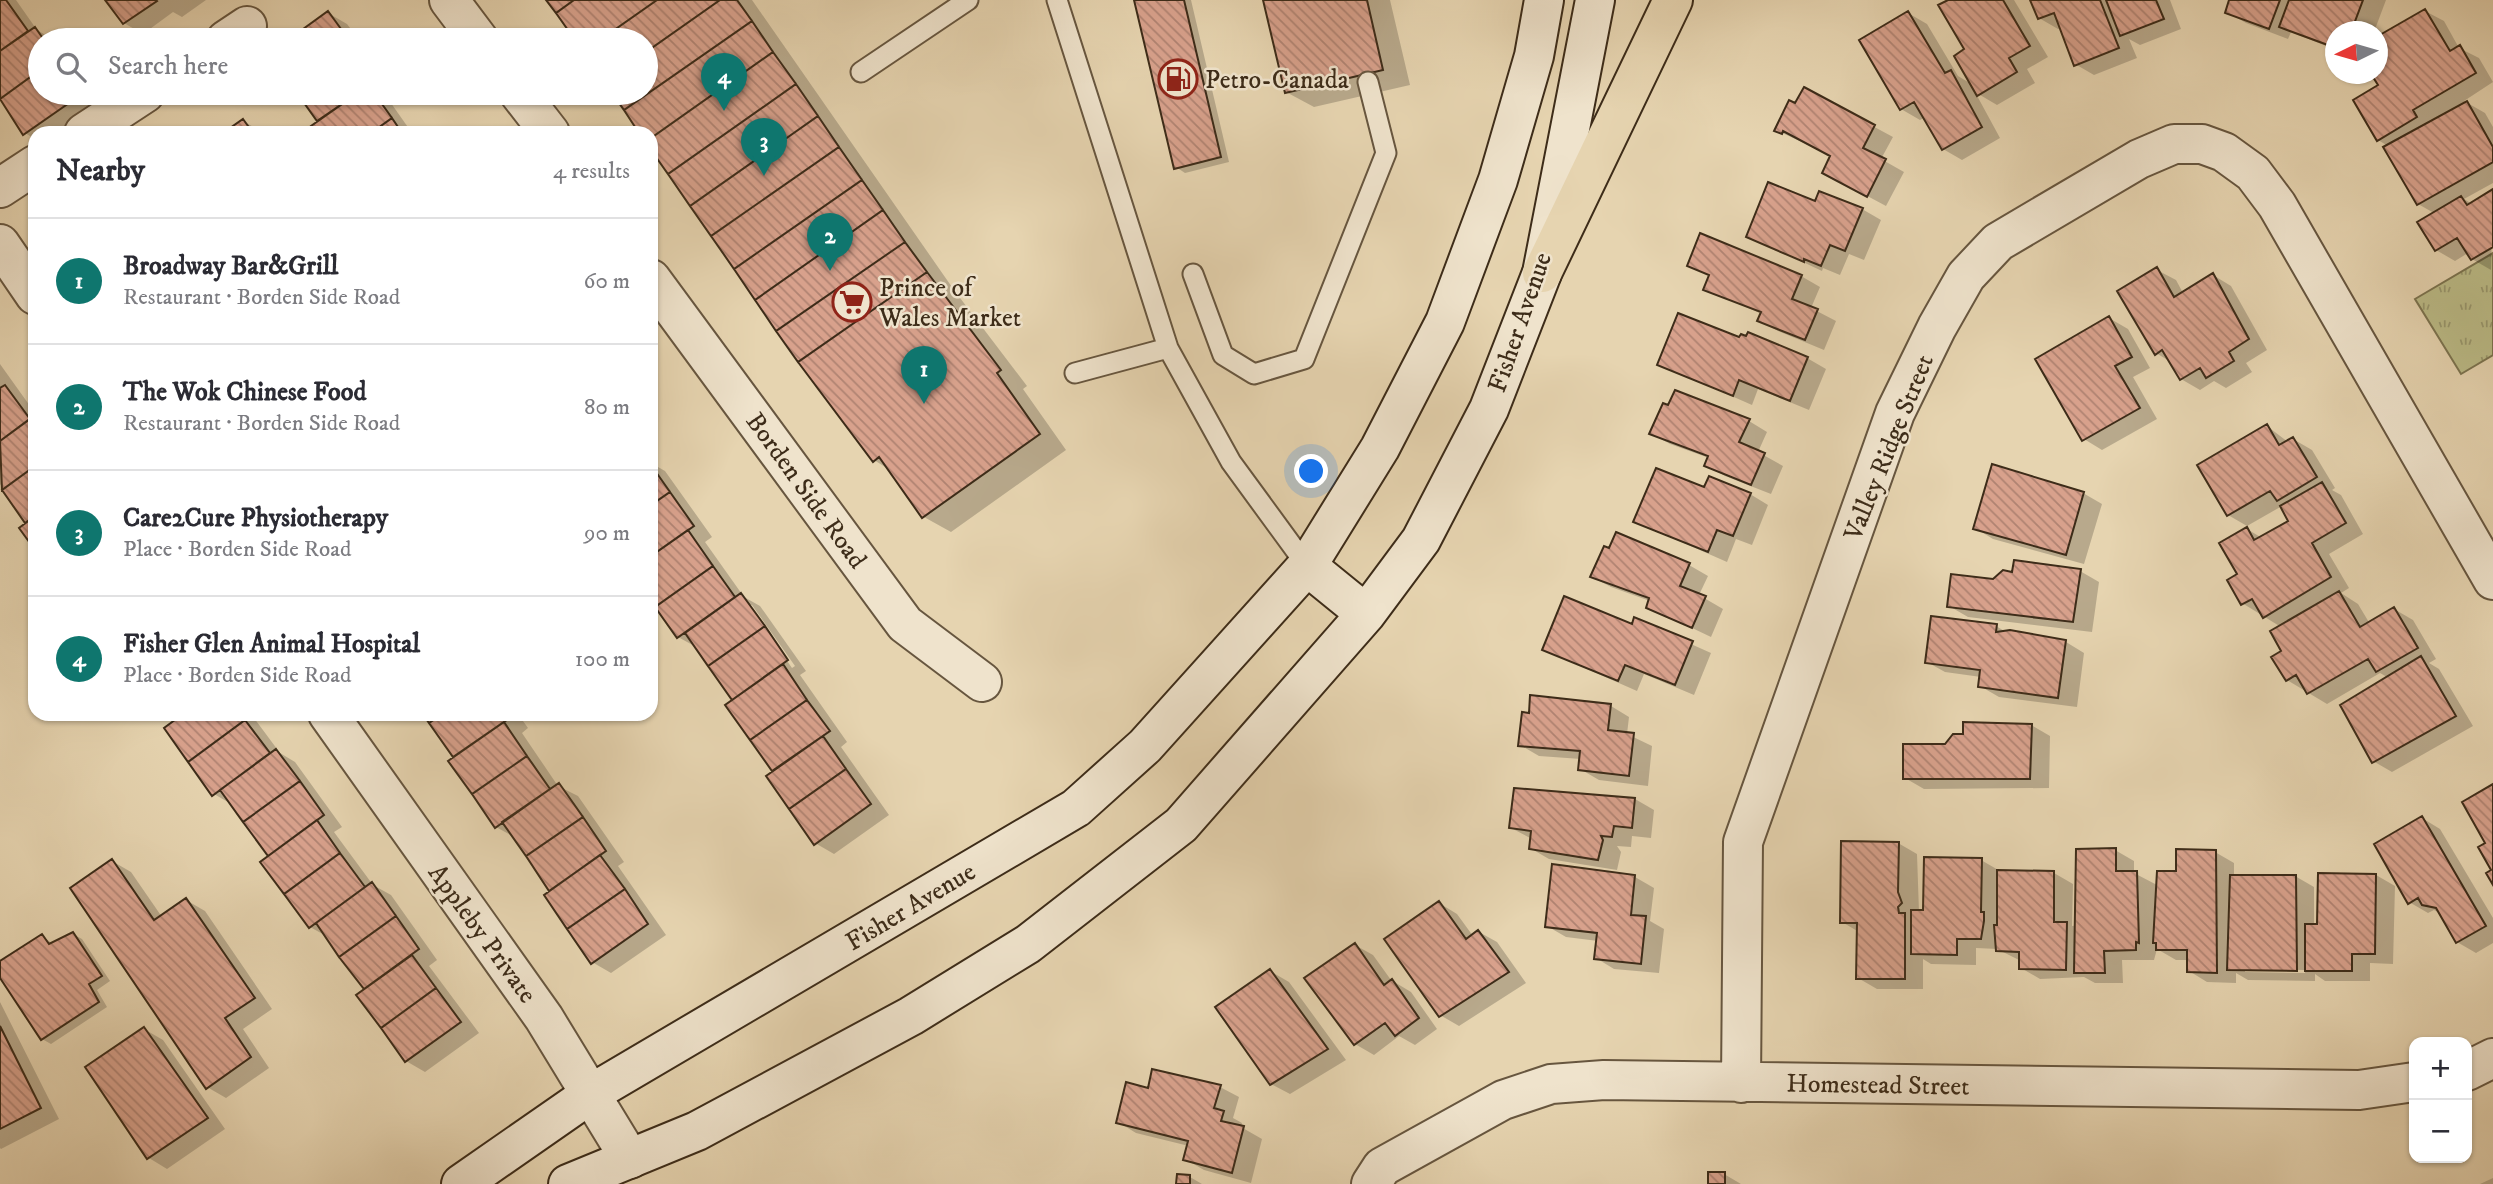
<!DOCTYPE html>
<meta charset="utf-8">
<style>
:root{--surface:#fff;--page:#f7f7f7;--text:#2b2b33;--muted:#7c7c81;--line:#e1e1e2;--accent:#0f766e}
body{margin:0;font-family:"IM FELL DW Pica",serif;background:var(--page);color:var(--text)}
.controls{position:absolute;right:21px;bottom:21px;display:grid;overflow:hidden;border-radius:14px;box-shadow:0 2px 5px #0004}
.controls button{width:63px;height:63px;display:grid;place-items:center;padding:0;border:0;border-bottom:2px solid var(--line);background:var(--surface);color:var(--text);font:35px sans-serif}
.compass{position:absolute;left:2325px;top:21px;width:63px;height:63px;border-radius:50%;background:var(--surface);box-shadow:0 2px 5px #0004;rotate:265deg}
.you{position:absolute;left:1312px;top:472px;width:24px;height:24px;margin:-18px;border:5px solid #fff;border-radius:50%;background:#1a73e8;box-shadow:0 0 0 10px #1a73e833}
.badge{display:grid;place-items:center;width:46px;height:46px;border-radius:50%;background:var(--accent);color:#fff;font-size:23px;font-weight:700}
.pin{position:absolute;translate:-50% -58px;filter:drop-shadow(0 2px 4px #0008)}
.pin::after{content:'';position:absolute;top:37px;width:24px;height:21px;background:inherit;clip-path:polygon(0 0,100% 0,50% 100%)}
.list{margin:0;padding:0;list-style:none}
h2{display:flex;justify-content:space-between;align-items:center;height:91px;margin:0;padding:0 28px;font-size:30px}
h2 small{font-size:23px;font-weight:400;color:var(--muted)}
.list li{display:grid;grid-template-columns:46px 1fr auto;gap:21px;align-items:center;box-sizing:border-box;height:126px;padding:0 28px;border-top:2px solid var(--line)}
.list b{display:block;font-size:26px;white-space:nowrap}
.list p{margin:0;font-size:23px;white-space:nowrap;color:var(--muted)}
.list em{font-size:23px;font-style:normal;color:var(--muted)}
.icon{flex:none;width:38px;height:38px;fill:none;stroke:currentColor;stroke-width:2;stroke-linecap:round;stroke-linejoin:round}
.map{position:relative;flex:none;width:2493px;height:1184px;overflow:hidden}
.search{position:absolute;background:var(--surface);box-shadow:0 2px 5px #0004;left:28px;top:28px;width:630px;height:77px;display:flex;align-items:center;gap:18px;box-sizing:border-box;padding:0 24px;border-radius:38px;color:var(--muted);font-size:26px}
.panel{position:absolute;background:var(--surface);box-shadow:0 2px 5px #0004;left:28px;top:126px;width:630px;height:595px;border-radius:21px}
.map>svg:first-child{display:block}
.park{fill:url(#park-tufts);stroke:#7c7450;stroke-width:2}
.shadow{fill:#0003;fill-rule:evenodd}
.building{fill:url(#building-back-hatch);stroke:#3d2c19;stroke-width:2}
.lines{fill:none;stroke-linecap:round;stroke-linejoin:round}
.lane-casing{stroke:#67563f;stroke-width:23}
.street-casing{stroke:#67563f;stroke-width:42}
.secondary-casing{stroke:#3d2c19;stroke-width:42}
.primary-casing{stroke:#3d2c19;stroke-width:42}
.lane{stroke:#efe3cc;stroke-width:19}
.street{stroke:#efe3cc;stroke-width:38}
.secondary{stroke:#efe3cc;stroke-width:38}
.primary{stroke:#e6d4b0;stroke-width:38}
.labels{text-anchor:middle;stroke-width:5;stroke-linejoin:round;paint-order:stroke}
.poi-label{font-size:26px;fill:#3d2c19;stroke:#efe3cc;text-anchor:start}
.street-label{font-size:26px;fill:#3d2c19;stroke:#efe3cc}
</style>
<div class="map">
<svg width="2493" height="1184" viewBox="0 0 2493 1184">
<defs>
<pattern id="park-tufts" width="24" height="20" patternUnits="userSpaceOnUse" patternTransform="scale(1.75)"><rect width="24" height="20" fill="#bbbb87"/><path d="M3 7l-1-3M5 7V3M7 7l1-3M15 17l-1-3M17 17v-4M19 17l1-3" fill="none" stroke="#99986e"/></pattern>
<pattern id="building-back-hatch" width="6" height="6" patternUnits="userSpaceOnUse" patternTransform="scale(1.75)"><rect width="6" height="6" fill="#d8a18c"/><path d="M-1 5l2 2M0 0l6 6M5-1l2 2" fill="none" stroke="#b08372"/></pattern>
</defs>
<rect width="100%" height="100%" fill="#e6d4b0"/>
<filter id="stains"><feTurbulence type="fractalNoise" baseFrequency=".00286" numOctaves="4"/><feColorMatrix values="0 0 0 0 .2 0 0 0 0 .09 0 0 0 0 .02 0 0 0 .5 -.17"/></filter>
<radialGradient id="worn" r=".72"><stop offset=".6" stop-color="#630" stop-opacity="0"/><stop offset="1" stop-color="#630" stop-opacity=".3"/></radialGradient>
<!-- park -->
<path class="park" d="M2493,253V355L2461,374L2415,299Z"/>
<!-- shadow -->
<path class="shadow" d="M0,0H16L37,30L54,40H40V93H91L99,105L59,133H35V139L25,133L0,98Z
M107,0H206L182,17L173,12L143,34L124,23Z
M546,0H752L954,290L1027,386L1023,389L1066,450L951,532L924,517L890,470L874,460L651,149V133H639L611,93H646V40H574Z
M1136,0H1191L1229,162L1185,173L1176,167Z
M1264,0H1390L1410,85L1314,107L1286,92Z
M1951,0H2014L2048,57L2027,69L2035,83L1997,105L1975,92L2000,138L1962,160L1943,149L1925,117L1920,120L1901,109L1908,13L1927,24L1958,76L1973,85Z
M2032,0H2170L2181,29L2140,45L2129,39L2137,58L2094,75L2075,64L2061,28L2058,29L2039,18Z
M2231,0H2386L2374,32H2336V50L2291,32L2288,39L2246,23L2227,12Z
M2425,11L2444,21L2459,48L2479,58L2493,82L2464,101L2485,113L2493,127V183L2464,199L2472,204L2493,190L2491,270L2472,259L2468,253L2455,261L2436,250L2434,213L2418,204L2388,146L2378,140L2380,86L2373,74H2378V40Z
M328,13L347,24L359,40H291Z
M1804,89L1893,137L1881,159L1904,172L1886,206L1843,183L1832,156L1776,130Z
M299,93H391L386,96L412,133H318L320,122Z
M243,121L262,132L263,133H226Z
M1816,203L1862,209L1881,220L1864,260L1849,254L1840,275L1823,268L1822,271L1748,236Z
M1689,265L1801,276L1820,287L1811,308L1836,321L1824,350L1778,331L1759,321L1762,314L1705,289L1710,277Z
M2157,270L2176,280L2183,293L2213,275L2231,286L2267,350L2246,363L2252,372L2226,388L2214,381L2200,390L2181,379L2171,362L2156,353Z
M2109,318L2128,329L2150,368L2133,377L2157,419L2102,450L2084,439Z
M1740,340L1807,358L1826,369L1809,410L1758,389L1752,405L1659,364Z
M0,364L35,413V547L28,523L0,484Z
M1749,421L1767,432L1758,452L1783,466L1771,494L1725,476L1706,465L1709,458L1670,444L1652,434Z
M2267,426L2288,442L2293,439L2312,450L2335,488L2332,490L2341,495L2363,534L2329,554L2349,588L2341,593L2358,604L2370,624L2394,609L2413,620L2436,659L2429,663L2439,669L2473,726L2392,772L2373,761L2387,677L2380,673L2327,704L2287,680L2281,627L2242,603L2240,575L2247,529L2262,538L2291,521L2282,506L2247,526L2228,515Z
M651,463L665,471L712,537L705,542L744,597L760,606L806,671L800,675L847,742L841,747L889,815L834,854L815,843L775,772L728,705L734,701L698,648L678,637L651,598ZM748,605H752L795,666L792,668Z
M1704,490L1750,494L1768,505L1752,545L1736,539L1727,562L1636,522Z
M2083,493L2102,504L2084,564L1993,539L1975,528Z
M1689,565L1708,576L1699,595L1723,609L1711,637L1648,607L1650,601L1611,587L1592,577Z
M2080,571L2099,582L2092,632L1968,617L1949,606L2014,574Z
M1635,619L1711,653L1694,695L1644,674L1637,691L1544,650L1633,626Z
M1996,626L2006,632L2066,642L2084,653L2077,707L1999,697L1980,686L1981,677L1945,672L1927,662Z
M1611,706L1629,717L1627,734L1652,746L1648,786L1599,780L1580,769L1581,759L1539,756L1520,745Z
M186,714H251L280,753L295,762L342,827L334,832L373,885L391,895L437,960L429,966L479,1033L425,1072L406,1061L366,990L328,937L310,927L270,857L233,805L214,794Z
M425,714H518L528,728L522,733L558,786L578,796L624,862L618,866L666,935L611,973L592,962L552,891L514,837L496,827Z
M2031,725L2050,736L2049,788L1924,789L1905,778L1946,745Z
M1516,790L1635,799L1654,810L1651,838L1632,836L1631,847L1617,846L1621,852L1617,870L1549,859L1530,848L1532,839L1511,828Z
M2422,818L2440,829L2493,918V943L2476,953L2457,942L2441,914L2434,910L2428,913L2409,902Z
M1898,843L1917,854L1919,912H1925L1981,860L2000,871L2054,873L2073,884L2072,926L2079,925L2115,850L2134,861V873L2157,885L2215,852L2234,863V877L2295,876L2314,887V926H2319L2376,875L2395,886L2393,964L2370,963V981H2325L2315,974V981L2248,980L2236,973V983L2207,982L2189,971V960H2176L2157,949L2154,960H2122L2123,983H2095L2084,977L2040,979L2021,968V961L1997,949L1976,948V965L1931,964L1923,959V989H1877L1858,978L1859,932L1842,922ZM2245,969L2305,970V973L2245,972Z
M112,861L131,872L162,917L186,900L205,911L272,1009L243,1029L269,1068L226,1098L207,1087Z
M1554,866L1635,877L1654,888L1650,921L1664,929L1659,973L1614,969L1596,958L1598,941L1566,937L1547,926Z
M1439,903L1457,914L1473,936L1479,932L1497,942L1526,983L1459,1026L1440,1015L1429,1005L1427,996Z
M73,934L82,939L110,981L97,990L107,1007L51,1044L42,1039L0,963L42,936L53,944Z
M1355,945L1373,955L1391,980L1411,992L1437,1029L1415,1045L1399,1036L1374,1055L1355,1044Z
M1270,971L1289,982L1346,1060L1290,1094L1271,1084Z
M0,1002L59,1119L1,1149L0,1148Z
M144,1029L163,1040L225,1129L167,1169L149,1158L88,1067Z
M1220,1087L1239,1097L1233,1118L1242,1123L1241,1127L1262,1139L1251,1183L1204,1170L1185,1159L1189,1146L1136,1133L1118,1122L1149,1090Z
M1724,1174L1741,1184H1709Z
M1190,1177L1202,1184H1178Z
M2493,1178V1184H2480Z"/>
<!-- building -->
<path class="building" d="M0,0H6L28,31L0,51Z
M105,0H156L157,1L123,24Z
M546,0H574L556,13Z
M574,0H657L600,40H575L556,13Z
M657,0H720L646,52V40H600Z
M720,0H737L752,21L624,110L612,93H646V52Z
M1134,0H1184L1221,157L1174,169Z
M1263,0H1367L1383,70L1285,93Z
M1948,0H2003L2030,46L2009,58L2017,72L1977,96L1954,56L1964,49L1938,5Z
M2030,0H2100L2119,48L2074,66L2054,13L2038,19Z
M2106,0H2156L2164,19L2120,36Z
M2229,0H2280L2269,29L2225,13Z
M2289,0H2363L2351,32H2336V48L2279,27Z
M2425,9L2450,51L2460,45L2476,73L2413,110L2417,117L2377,141L2353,100L2378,85L2371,74H2378V36Z
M328,11L349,40H288Z
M1908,11L1945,73L1951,70L1982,127L1942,150L1914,102L1900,110L1859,40Z
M752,21L773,52L651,138V133H639L624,110Z
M35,27L44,40H40V70L0,99V51Z
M773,52L796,84L668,174L651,150V138Z
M40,70V93L82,94L23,135L0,99Z
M796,84L818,116L690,206L668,174Z
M1804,87L1875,125L1863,148L1886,159L1867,197L1822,173L1830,156L1783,131L1782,134L1774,131L1789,100L1795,103Z
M297,93H358L317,121Z
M358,93H374L392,118L371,133H316L311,126Z
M2467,101L2493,147V162L2417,205L2383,147Z
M818,116L839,147L711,236L690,206Z
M392,118L402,133H371Z
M243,119L253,133H223Z
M839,147L862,180L734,269L711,236Z
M862,180L883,210L755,300L734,269Z
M1768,182L1815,201L1819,191L1863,208L1845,251L1830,245L1821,266L1804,259V262L1746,237Z
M2493,189V247L2471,260L2457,238L2435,251L2417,222L2461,196L2467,205Z
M883,210L905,242L776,331L755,300Z
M1700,233L1802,275L1792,299L1818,309L1805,340L1757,321L1761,312L1703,290L1709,275L1687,266Z
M905,242L927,272L798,362L776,331Z
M2157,267L2174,297L2213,273L2249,339L2229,352L2234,361L2206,378L2200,368L2180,380L2162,350L2155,355L2117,291Z
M927,272L1001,370L997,373L1040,434L922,518L879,457L873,462L798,362Z
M1678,313L1739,337L1741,334L1746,336L1748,332L1808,357L1790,401L1739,380L1733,396L1657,365Z
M2109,316L2132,357L2115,366L2140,408L2082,441L2035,359Z
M5,385L30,419L0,441V388Z
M1675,390L1750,419L1739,442L1765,453L1751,485L1704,466L1708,456L1649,434L1663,403L1668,405Z
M35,415V466L2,490L0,441Z
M2267,424L2279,445L2293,437L2317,477L2277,501L2270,491L2227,516L2197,465Z
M1992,464L2084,492L2066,555L1973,529Z
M651,465L670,492L651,505Z
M35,466V516L25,523L2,490Z
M1656,468L1704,487L1709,476L1751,493L1733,536L1717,530L1708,552L1633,522Z
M2322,482L2346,523L2312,543L2331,577L2263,618L2252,599L2241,605L2227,580L2237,574L2219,543L2247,527L2254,540L2288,521L2280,506Z
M670,492L694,526L651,556V505Z
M35,516V550L19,528Z
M688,530L713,566L655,607L651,601V556Z
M1616,532L1690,563L1680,586L1706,596L1692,628L1646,608L1649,598L1590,577L1604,546L1609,548Z
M2014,560L2081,569L2073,622L1947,607L1951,574L1993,579L2003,570L2012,572Z
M713,566L735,597L677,638L655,607Z
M2339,591L2360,627L2394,607L2418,648L2376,672L2368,659L2307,694L2296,675L2286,681L2271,657L2281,651L2270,631Z
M741,593L765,626L708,666L685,633Z
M1564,596L1632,624L1634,617L1693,641L1675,685L1625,665L1618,681L1542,650Z
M1931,616L1997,624L1996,632L2010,630L2066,640L2058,698L1978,687L1980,670L1925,663Z
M765,626L788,660L732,700L708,666Z
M2421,656L2456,716L2372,763L2340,705Z
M783,664L807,700L750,740L725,705Z
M1530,695L1611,704L1608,730L1634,733L1629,776L1578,770L1580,751L1518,746L1522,712L1529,713Z
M807,700L830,731L772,771L750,740Z
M183,714H241L245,720L188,762L164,728Z
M423,714H442L429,723Z
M442,714H509L511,717L453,757L429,723Z
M245,720L270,753L212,796L188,762Z
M504,722L527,756L472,794L448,761Z
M1963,722L2032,724L2030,779H1903V744H1945L1953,734H1963Z
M823,736L846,769L789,809L766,776Z
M276,749L300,781L243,822L220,790Z
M527,756L550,789L495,828L472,794Z
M846,769L871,804L814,845L789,809Z
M300,781L324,815L268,856L243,822Z
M559,783L583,817L526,856L502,822Z
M2493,784V885L2486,873L2491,870L2478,847L2485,843L2462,802Z
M1514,788L1635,798L1632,828L1614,826L1612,837L1601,836L1603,840L1598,860L1529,849L1531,831L1509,828Z
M2422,816L2486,926L2456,943L2436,908L2422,905L2418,898L2408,904L2374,844Z
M583,817L606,851L549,891L526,856Z
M317,820L340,853L284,894L260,862Z
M1841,841L1899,842L1898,892L1902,903L1898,907L1899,913H1905V979H1856L1857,923H1840Z
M2116,848V871H2137L2139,943L2136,942V950L2104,951L2105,973H2074L2076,849Z
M2176,849L2216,850L2217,973L2187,972V950H2156V943H2153L2157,871H2176Z
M340,853L365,887L309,928L284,894Z
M600,855L625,889L567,929L544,895Z
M1924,857L1982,858L1981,912H1984V921L1981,939H1957V955L1911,954V910H1923Z
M112,859L154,920L186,898L255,998L225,1018L251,1057L206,1089L70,888Z
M1552,864L1635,875L1631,915L1646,916L1641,964L1594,959L1597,933L1545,927Z
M1997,870L2054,871V922H2067L2066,970L2019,969V952L1996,951L1994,925H1997Z
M2318,873L2376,874L2375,954H2352V971H2305V924H2317Z
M2230,875H2296L2297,971L2227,970Z
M372,882L396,916L339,957L316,923Z
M625,889L648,924L591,964L567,929Z
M1439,901L1466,939L1478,930L1509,972L1439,1017L1384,939Z
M396,916L419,949L364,989L339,957Z
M73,932L102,976L89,984L99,1002L41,1040L0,978V961L42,934L49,944Z
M1355,943L1384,985L1392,979L1419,1018L1395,1036L1385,1023L1354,1045L1304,978Z
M412,955L436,988L381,1028L356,995Z
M1270,969L1328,1049L1270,1085L1215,1007Z
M436,988L461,1022L405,1062L381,1028Z
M0,1026L41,1108L0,1129Z
M144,1027L208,1118L147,1159L85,1067Z
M1152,1069L1221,1085L1214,1108L1224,1111L1221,1121L1244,1126L1232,1173L1183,1160L1188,1141L1116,1123L1126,1082L1148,1088Z
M1708,1172H1725V1184H1708Z
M1177,1174L1190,1175V1184H1176Z"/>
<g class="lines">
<!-- lane casing -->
<g class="lane-casing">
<path id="lane" d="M1057,0L1168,348L1231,462L1307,566
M861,72L968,0
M1193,274L1223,355L1254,374L1304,359L1386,153L1368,82
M1075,373L1168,348"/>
</g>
<!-- street casing -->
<g class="street-casing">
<path id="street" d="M449,0L479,40
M226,40L247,26
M519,93L550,133
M84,133L145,93
M0,188L35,165
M0,244L35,295
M651,279L905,624L982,682
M328,714L544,1018L630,1159
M2467,1071L2493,1058
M1741,1083L1743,842L1895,413L1937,327L1966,276L1998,242L2139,159L2174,144H2202L2224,152L2253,173L2277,205L2493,580
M1371,1184L1382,1167L1503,1100L1551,1084L1604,1080L2359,1090L2414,1082"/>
</g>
<!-- secondary casing -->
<g class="secondary-casing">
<path id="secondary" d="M1307,566L1366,614
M461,1184L592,1093L1076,808L1145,746L1307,566L1380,448L1445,322L1498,180L1534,56L1544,0
M568,1184L697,1131L911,1016L1028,944L1181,825L1366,614L1421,540L1489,409L1542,273L1595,0"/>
</g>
<!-- primary casing -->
<g class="primary-casing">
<path id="primary" d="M1542,273L1673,0"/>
</g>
<!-- lane -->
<use href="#lane" class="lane"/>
<!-- street -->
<use href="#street" class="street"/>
<!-- secondary -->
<use href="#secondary" class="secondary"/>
<!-- primary -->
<use href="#primary" class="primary"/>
</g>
<!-- icons -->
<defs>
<g id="fuel-ring" transform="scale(2.0125)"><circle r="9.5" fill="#efe3cc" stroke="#8f2418" stroke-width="1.5"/><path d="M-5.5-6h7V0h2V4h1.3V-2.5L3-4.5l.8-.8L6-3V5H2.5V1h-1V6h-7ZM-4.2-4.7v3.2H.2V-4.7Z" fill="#8f2418"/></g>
<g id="supermarket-ring" transform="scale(2.0125)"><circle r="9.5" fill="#efe3cc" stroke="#8f2418" stroke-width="1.5"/><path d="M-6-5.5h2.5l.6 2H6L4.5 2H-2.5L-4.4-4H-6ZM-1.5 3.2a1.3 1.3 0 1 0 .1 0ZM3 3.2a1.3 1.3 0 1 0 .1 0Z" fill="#8f2418"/></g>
</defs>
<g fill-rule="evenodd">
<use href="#fuel-ring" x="1178" y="79"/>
<use href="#supermarket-ring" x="852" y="302"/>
</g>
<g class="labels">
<!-- poi labels -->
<g class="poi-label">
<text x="1205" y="88">Petro-Canada</text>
<text x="879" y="296">Prince of<tspan x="879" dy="30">Wales Market</tspan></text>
</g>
<!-- street labels -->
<g class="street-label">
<text transform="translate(1519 322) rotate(-71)" y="9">Fisher Avenue</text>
<text transform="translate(1888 447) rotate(-68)" y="9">Valley Ridge Street</text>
<text transform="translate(807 490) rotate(54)" y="9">Borden Side Road</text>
<text transform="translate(910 906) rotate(-31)" y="9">Fisher Avenue</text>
<text transform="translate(483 933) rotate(54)" y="9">Appleby Private</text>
<text transform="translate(1878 1084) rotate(1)" y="9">Homestead Street</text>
</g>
</g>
<rect width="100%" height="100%" filter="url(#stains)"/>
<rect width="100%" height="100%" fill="url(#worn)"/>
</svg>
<div class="controls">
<button>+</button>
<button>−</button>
</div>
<svg class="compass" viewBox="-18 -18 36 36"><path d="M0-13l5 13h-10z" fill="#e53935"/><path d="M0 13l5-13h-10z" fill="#7c7c81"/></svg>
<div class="you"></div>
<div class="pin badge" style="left:924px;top:404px">1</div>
<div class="pin badge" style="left:830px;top:271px">2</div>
<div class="pin badge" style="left:764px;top:176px">3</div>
<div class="pin badge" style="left:724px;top:111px">4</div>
<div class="search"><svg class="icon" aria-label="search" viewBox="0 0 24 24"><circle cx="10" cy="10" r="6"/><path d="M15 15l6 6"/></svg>Search here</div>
<section class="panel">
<h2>Nearby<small>4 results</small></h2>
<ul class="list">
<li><span class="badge">1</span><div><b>Broadway Bar&amp;Grill</b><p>Restaurant · Borden Side Road</p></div><em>60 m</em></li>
<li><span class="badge">2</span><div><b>The Wok Chinese Food</b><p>Restaurant · Borden Side Road</p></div><em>80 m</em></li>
<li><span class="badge">3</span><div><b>Care2Cure Physiotherapy</b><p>Place · Borden Side Road</p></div><em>90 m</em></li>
<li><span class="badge">4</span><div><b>Fisher Glen Animal Hospital</b><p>Place · Borden Side Road</p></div><em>100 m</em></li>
</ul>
</section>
</div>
